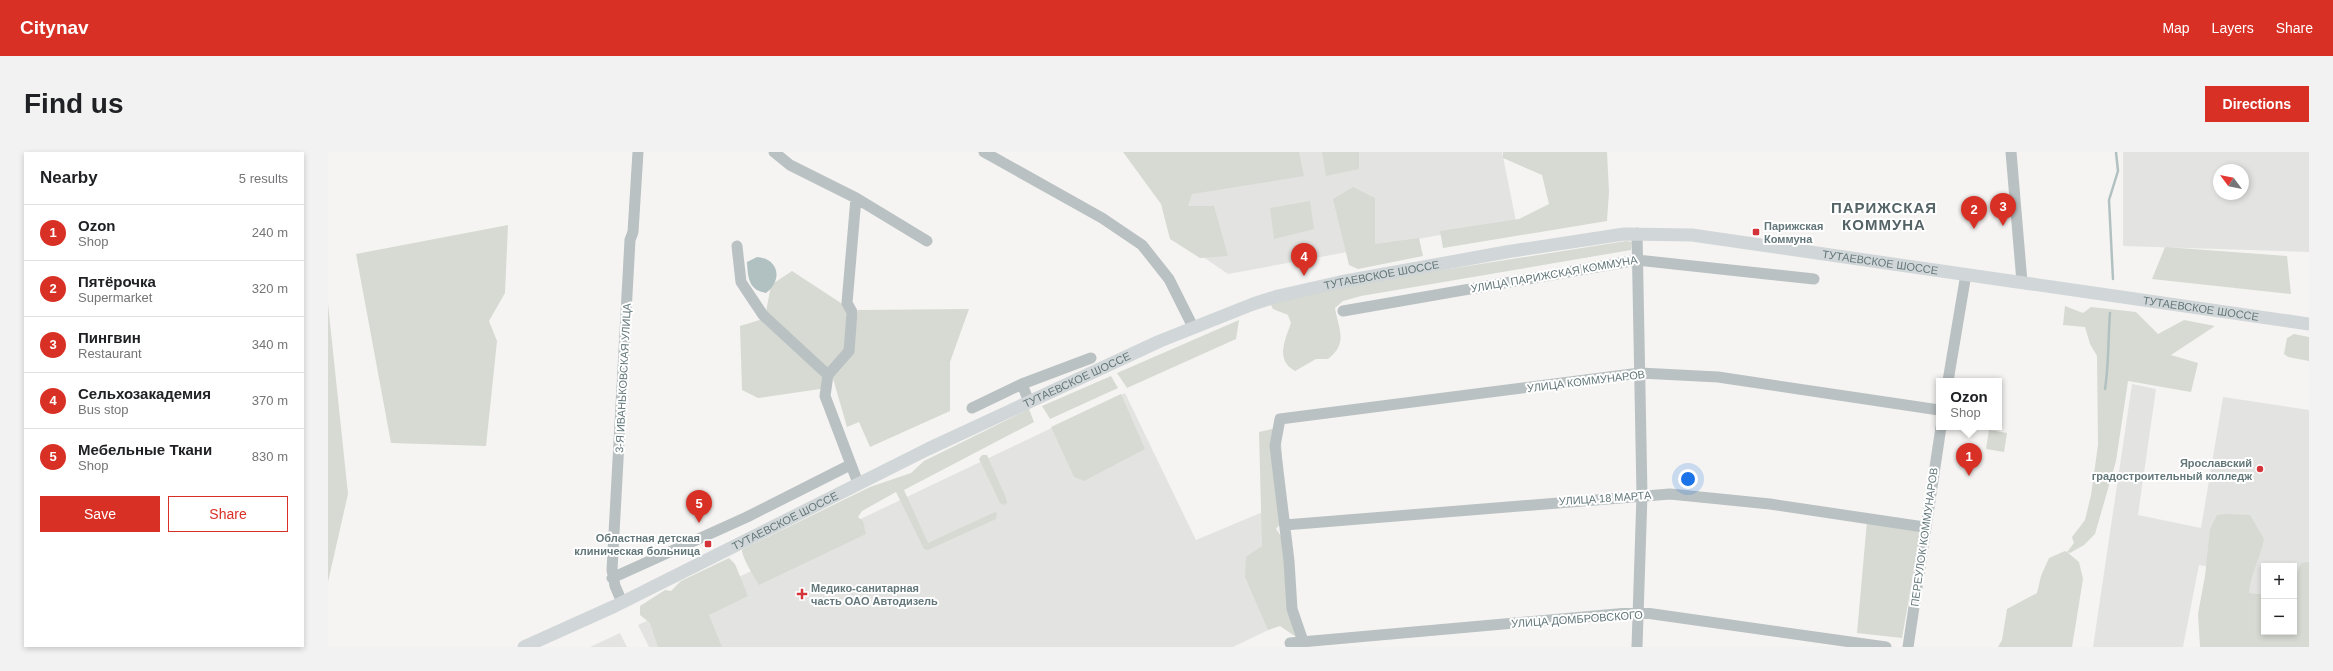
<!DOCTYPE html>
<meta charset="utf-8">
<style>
:root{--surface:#fff;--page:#f2f2f2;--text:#202124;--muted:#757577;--line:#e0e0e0;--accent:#d93025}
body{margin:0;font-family:Arial,sans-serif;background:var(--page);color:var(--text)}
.controls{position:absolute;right:12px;bottom:12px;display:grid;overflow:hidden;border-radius:0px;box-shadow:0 2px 6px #0003}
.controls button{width:36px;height:36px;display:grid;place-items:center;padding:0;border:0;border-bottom:1px solid var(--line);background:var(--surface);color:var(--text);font:20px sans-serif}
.compass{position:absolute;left:1885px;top:12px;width:36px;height:36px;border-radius:50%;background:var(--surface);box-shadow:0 2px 6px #0003;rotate:302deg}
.you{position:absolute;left:1360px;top:327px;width:14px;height:14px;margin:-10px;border:3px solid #fff;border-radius:50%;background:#1a73e8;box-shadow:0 0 0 6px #1a73e833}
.badge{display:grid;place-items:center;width:26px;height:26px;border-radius:50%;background:var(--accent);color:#fff;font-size:13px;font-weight:700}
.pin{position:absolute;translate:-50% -33px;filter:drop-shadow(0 1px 2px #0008)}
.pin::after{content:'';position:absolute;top:21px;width:14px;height:12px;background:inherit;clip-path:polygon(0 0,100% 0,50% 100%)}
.popup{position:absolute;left:1608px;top:226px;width:66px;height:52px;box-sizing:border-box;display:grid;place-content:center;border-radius:0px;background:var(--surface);filter:drop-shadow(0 1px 3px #0005);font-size:13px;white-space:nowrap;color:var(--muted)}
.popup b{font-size:15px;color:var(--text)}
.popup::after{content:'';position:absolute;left:50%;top:100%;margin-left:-8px;border:8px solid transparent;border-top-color:var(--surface)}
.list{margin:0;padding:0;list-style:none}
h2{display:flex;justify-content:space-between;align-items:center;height:52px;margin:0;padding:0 16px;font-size:17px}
h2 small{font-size:13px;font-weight:400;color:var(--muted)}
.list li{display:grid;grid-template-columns:26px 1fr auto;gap:12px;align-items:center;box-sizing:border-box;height:56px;padding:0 16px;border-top:1px solid var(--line)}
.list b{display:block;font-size:15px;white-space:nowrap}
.list p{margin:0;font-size:13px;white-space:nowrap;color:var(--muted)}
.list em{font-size:13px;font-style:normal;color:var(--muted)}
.actions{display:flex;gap:8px;padding:12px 16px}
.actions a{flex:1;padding:9px 0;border:1px solid var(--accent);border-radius:0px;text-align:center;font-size:14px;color:var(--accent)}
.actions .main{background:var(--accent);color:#fff}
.map{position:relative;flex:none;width:1981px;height:495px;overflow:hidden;border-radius:0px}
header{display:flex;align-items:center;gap:24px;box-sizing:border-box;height:56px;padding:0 20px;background:var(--accent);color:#fff}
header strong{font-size:19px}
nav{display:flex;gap:22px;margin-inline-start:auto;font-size:14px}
.intro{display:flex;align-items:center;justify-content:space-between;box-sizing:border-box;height:96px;padding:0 24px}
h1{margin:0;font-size:28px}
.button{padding:10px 18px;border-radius:0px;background:var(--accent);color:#fff;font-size:14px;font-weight:700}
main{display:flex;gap:24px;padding:0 24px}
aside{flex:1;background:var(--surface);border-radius:0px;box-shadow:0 2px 6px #0003}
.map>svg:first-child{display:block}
.built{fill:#e3e4e2;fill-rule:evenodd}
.green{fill:#d6dad2}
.water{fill:#b1c1c1}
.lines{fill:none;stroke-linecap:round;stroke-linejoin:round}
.stream{stroke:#b1c1c1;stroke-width:2.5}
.minor{stroke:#bac1c2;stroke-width:11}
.major{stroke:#d1d6d8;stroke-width:13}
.poi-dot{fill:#d3343a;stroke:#fff;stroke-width:1.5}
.labels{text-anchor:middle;stroke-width:4;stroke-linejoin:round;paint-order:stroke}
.poi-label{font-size:11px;font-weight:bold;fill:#63777a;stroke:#fff;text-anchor:start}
.street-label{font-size:11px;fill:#63777a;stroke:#fff}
.district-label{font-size:15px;font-weight:bold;letter-spacing:1px;fill:#546366;stroke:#fff}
</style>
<header>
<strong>Citynav</strong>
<nav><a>Map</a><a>Layers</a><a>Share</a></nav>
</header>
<div class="intro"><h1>Find us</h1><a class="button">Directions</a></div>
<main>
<aside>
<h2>Nearby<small>5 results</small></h2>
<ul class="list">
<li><span class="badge">1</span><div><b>Ozon</b><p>Shop</p></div><em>240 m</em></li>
<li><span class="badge">2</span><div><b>Пятёрочка</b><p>Supermarket</p></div><em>320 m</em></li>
<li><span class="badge">3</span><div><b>Пингвин</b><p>Restaurant</p></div><em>340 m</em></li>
<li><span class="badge">4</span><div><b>Сельхозакадемия</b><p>Bus stop</p></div><em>370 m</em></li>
<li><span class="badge">5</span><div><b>Мебельные Ткани</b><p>Shop</p></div><em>830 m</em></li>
</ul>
<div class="actions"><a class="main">Save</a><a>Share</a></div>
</aside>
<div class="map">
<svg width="1981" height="495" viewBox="0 0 1981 495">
<rect width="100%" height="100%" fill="#f5f4f2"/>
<!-- built -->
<path class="built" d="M811,0H1174L1188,69L900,122L855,91Z
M1795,0H1981V100L1795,94ZM1891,18H1915V42H1891Z
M1804,232L1828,237L1810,363L1873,376L1895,245L1981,258V446L1966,445V414H1936V442L1921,441L1923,422L1871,413L1855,495H1765Z
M797,241L868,388L937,359L953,472L905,495H321L310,473Z
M292,481L299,495H262Z"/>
<!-- green -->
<path class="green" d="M795,0H971L976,24L864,42L860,54H886L900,104L872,106L842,87L833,52Z
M994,0H1031V17L998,24Z
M1175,0H1279L1281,40L1279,69L1115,96L1112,79L1191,67L1221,52L1214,23L1175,6Z
M1025,35L1047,46V92L1091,86L1095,104L1030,117L1021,113L1005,47Z
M982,49L986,77L946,87L942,56Z
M180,73L177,141L161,169L169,189L158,294L63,291L28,102Z
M1298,89L1304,90L1303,98L1033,144L1015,149L1007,156C1010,176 1021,191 1000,207H988L967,219C947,208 957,188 963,171L960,163L945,157L943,153L952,148L1014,134Z
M1837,95L1959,104L1963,142L1824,127Z
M464,119L519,155L516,198L499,218L438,160L443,133Z
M0,152L20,342L0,430Z
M1737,154L1755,161L1763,155L1808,160L1830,182L1856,168L1887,174L1843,203L1870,211L1863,240L1800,229L1788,309L1767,382L1756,393L1742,401L1739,400L1751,410L1755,427L1744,495H1670L1674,488L1679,457L1709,441L1713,424L1721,406L1737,399L1739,400L1746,391L1744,385L1757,368L1763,343L1770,293L1769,204L1762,192L1757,175L1735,173Z
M641,157L622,210V259L542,295L531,270L519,275L504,223L524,201L530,158Z
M435,167L496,224L499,236L430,246L414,238L412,174Z
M911,168L908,187L799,236L789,221Z
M1966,182L1981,185V209L1960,205L1956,202L1959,186Z
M783,224L790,236L722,267L714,254Z
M793,242L817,297L756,329L746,325L723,275Z
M701,257L706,270L576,338L600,391L667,360L669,361L668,367L600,398L596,397L568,340L534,359L530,365L535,369L538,382L431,433C427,426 414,406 414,398L417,396L542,335L583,321L596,309Z
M952,275L958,365L948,377L958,391L973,479L968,485L952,474L940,478L917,425L918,405L934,394L931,280Z
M1661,278L1679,281L1676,300L1658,297Z
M654,303H659L678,346L679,351L676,353L672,351L651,307Z
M1899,362L1922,363L1936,387C1932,406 1923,421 1921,441L1936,442V480H1966V429L1973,411L1981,410V495H1872L1870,462L1877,424L1882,377L1889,363Z
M1539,369L1593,377L1574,486L1529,481Z
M401,406L407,412L420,444L381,463L394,495H330L322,471L312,463V454L337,438L343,439L353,429Z"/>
<!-- water -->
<path class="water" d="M429,105C451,107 455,128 438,141C420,138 420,125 419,110Z"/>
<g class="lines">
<!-- stream -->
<path class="stream" d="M1785,127L1781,48L1790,19L1788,0
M1777,237C1781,211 1780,186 1782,161"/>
<!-- minor -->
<path class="minor" d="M446,0L462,13L528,46L599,89
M656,0L774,66L814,93L841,127L865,175
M1683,0L1694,130
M409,94L413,130L435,163L500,223L497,244L530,331
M1015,159L1309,108L1486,127
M500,223L521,199L524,160L519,151L528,46
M1620,229L1638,122
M694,232L701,250
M644,256L694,232L763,206
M957,373L1342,342L1442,352L1596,375
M284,426L419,365L522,313
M294,450L287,434L284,418L302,88L305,80L310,0
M962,491L1311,460L1558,495
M977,495L964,457L961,409L947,294L952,267L1312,221L1390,225L1611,258
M1309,495L1314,343L1309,81
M1580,495L1613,275"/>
<!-- major -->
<path class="major" id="s1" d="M196,495L287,454L600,297L832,189L925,152L950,144L1012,130L1178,100L1296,82L1364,83L1981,172"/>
</g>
<!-- markers -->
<g class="poi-dot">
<rect x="1424" y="76" width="8" height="8" rx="2"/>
<circle cx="1932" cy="317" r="4"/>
<rect x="376" y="388" width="8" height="8" rx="2"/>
<path d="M472 436h4v4h4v4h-4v4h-4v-4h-4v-4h4z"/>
</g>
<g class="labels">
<!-- poi labels -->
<g class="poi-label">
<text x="1436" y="78">Парижская<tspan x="1436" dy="13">Коммуна</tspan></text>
<text x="1924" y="315" text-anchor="end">Ярославский<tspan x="1924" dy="13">градостроительный колледж</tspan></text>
<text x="372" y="390" text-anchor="end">Областная детская<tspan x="372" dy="13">клиническая больница</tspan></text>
<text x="483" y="440">Медико-санитарная<tspan x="483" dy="13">часть ОАО Автодизель</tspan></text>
</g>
<!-- street labels -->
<g class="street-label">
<text dy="4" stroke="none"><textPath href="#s1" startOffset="1442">ТУТАЕВСКОЕ ШОССЕ</textPath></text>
<text transform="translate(1226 122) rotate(-10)" y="4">УЛИЦА ПАРИЖСКАЯ КОММУНА</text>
<text dy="4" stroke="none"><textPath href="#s1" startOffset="938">ТУТАЕВСКОЕ ШОССЕ</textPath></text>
<text dy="4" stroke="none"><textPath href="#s1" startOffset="1766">ТУТАЕВСКОЕ ШОССЕ</textPath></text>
<text transform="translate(295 226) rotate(-87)" y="4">3-Я ИВАНЬКОВСКАЯ УЛИЦА</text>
<text dy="4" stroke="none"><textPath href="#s1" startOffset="614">ТУТАЕВСКОЕ ШОССЕ</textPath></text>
<text transform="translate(1258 229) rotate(-7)" y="4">УЛИЦА КОММУНАРОВ</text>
<text transform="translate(1277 346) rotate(-4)" y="4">УЛИЦА 18 МАРТА</text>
<text dy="4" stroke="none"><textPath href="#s1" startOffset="290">ТУТАЕВСКОЕ ШОССЕ</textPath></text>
<text transform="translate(1596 385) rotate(-82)" y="4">ПЕРЕУЛОК КОММУНАРОВ</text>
<text transform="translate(1249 467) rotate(-4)" y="4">УЛИЦА ДОМБРОВСКОГО</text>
</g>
<!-- district labels -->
<g class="district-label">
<text x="1556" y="61">ПАРИЖСКАЯ<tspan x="1556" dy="17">КОММУНА</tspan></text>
</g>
</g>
</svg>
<div class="controls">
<button>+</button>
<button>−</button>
</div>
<svg class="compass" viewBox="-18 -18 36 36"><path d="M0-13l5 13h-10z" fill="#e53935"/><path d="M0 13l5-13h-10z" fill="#757577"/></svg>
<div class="you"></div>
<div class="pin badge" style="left:1641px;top:324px">1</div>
<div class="popup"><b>Ozon</b>Shop</div>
<div class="pin badge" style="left:1646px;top:77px">2</div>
<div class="pin badge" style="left:1675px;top:74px">3</div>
<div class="pin badge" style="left:976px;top:124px">4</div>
<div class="pin badge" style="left:371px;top:371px">5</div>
</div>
</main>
